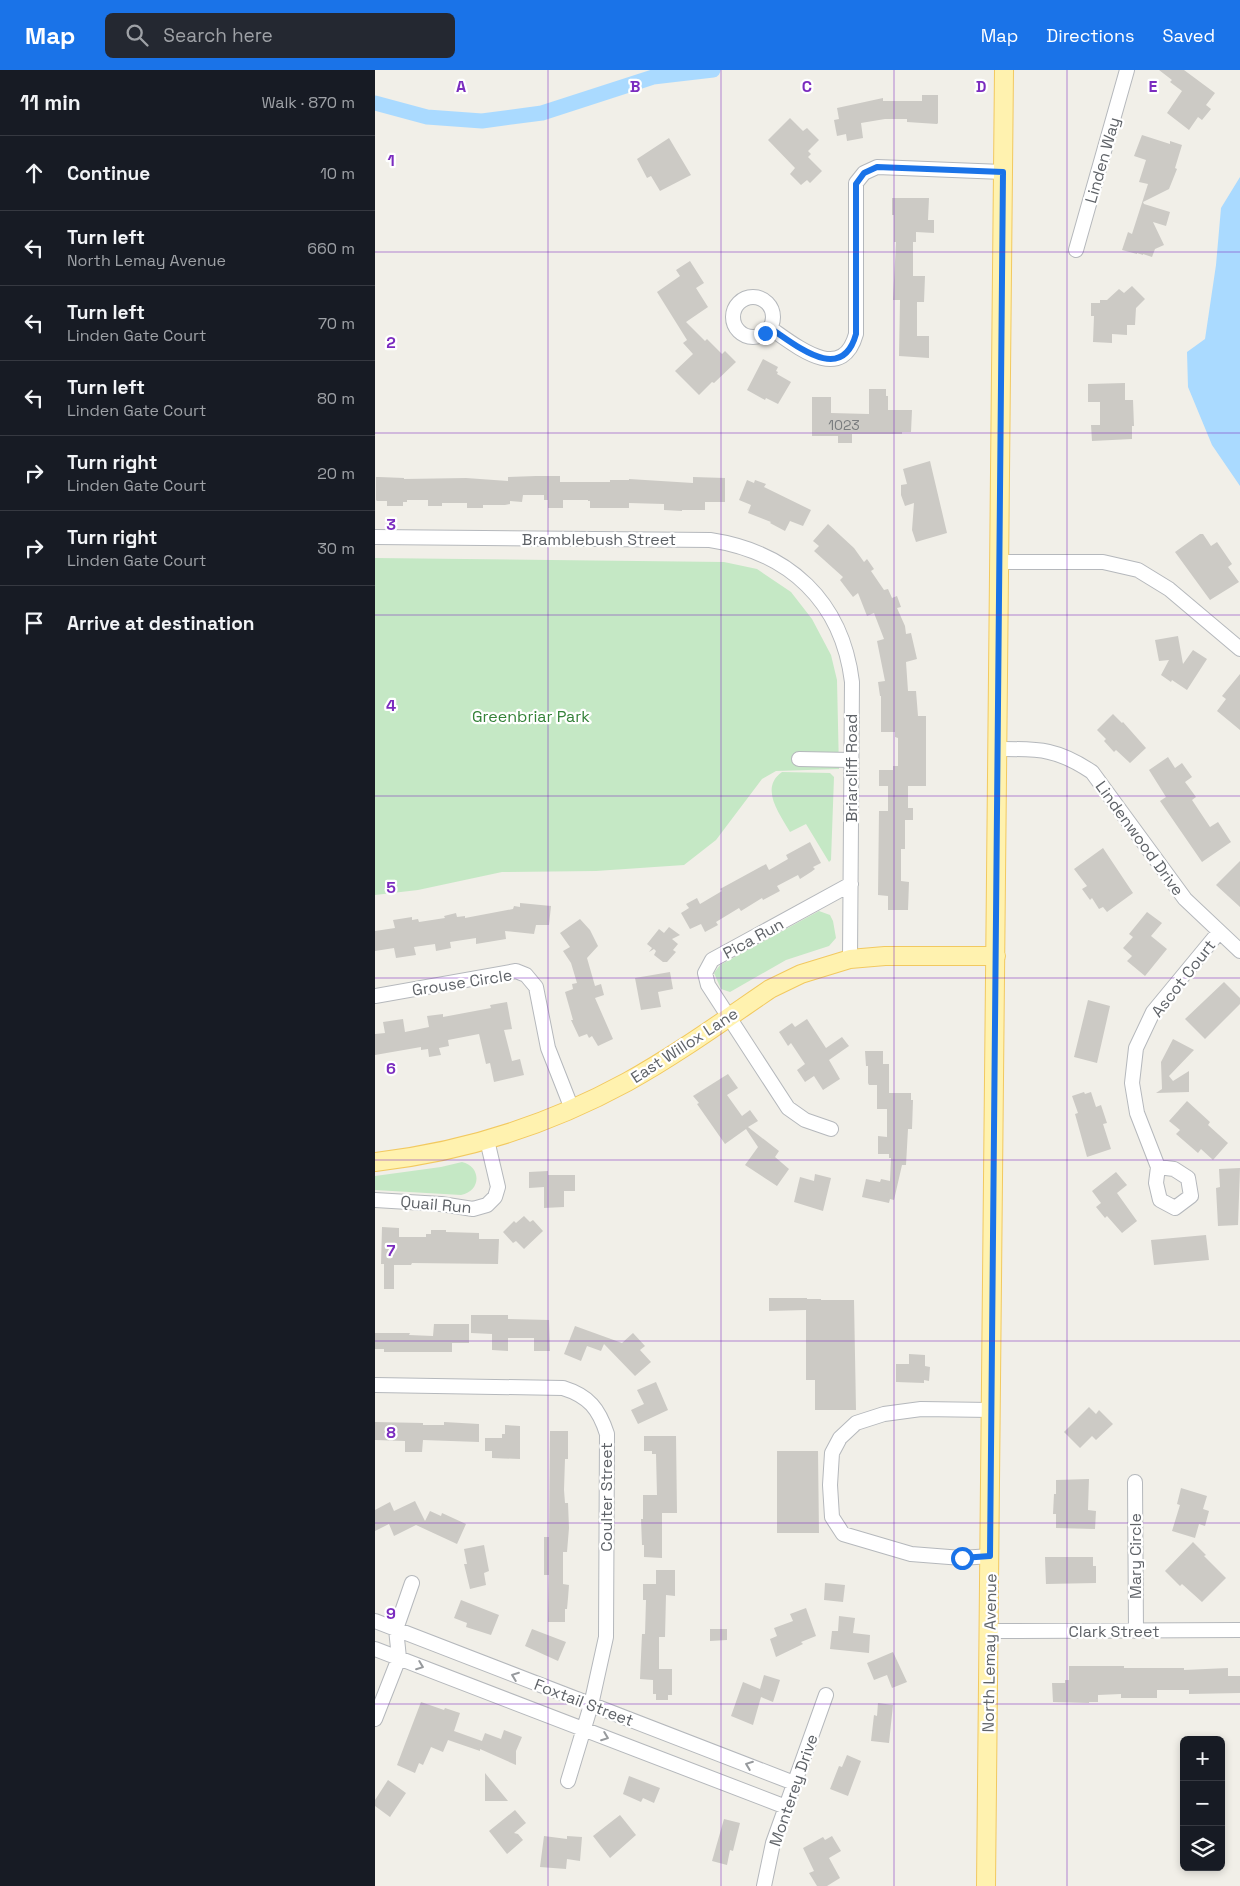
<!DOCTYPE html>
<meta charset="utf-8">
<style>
:root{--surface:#171b24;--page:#242831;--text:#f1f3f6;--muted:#9ea1a6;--line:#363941;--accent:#1a73e8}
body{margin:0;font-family:"Space Grotesk",sans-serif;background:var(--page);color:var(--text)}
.controls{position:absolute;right:15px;bottom:15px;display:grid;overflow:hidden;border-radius:8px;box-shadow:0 2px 8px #0003}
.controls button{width:45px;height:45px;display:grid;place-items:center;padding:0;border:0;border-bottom:1px solid var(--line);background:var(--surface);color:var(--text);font:25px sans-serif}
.stop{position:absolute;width:15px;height:15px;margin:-11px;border:4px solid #1a73e8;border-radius:50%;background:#fff}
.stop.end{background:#1a73e8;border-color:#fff;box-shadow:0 1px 5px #0008}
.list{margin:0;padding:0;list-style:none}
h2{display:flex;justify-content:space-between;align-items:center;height:65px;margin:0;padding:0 20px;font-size:21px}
h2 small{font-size:16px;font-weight:400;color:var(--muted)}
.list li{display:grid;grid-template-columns:32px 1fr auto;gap:15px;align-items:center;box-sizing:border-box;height:75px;padding:0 20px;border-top:1px solid var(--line)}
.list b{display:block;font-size:19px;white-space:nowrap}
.list p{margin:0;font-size:16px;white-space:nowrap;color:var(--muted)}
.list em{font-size:16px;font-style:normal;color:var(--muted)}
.icon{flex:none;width:28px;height:28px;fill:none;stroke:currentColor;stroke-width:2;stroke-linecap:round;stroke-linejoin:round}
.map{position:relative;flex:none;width:865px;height:1816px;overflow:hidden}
header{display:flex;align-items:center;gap:30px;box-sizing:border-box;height:70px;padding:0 25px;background:var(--accent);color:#fff}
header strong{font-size:24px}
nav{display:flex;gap:28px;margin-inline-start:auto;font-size:18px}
.search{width:350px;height:45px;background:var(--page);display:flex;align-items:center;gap:12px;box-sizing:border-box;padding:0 18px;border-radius:8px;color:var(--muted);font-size:19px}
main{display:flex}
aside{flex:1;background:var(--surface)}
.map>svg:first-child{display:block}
.green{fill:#c5e8c5}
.water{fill:#aadaff}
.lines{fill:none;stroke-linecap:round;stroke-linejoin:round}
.canal{stroke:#aadaff;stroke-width:15}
.building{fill:#cccac5}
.minor-casing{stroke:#b5b8bc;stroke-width:16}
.major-casing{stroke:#f2c960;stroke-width:20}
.minor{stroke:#fff;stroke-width:14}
.major{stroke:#fff2af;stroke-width:18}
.oneway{stroke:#979a9d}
.route{stroke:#1a73e8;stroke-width:6}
.grid{fill:none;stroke:#7b2cbf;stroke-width:1;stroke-opacity:0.55}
.labels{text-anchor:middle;stroke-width:4.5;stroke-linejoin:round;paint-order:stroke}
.number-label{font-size:14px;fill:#7a7d7f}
.street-label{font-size:16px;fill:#5f6368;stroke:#fff}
.park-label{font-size:16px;fill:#348238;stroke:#fff}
.grid-label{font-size:16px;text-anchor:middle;font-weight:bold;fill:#7b2cbf;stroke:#fff;stroke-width:4.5;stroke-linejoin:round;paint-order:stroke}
</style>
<header>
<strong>Map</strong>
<div class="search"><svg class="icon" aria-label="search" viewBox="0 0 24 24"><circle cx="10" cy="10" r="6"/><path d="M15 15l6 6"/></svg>Search here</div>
<nav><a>Map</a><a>Directions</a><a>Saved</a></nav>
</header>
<main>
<aside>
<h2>11 min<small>Walk · 870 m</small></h2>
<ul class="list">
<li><svg class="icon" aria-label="ahead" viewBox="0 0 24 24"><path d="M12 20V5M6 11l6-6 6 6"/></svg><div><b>Continue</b></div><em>10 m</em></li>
<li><svg class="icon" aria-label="left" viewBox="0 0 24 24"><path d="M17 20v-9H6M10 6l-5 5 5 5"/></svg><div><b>Turn left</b><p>North Lemay Avenue</p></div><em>660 m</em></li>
<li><svg class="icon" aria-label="left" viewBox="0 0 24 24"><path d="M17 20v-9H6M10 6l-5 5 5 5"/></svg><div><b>Turn left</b><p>Linden Gate Court</p></div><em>70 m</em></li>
<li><svg class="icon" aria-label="left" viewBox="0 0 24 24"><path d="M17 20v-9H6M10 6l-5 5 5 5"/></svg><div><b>Turn left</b><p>Linden Gate Court</p></div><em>80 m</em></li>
<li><svg class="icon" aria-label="right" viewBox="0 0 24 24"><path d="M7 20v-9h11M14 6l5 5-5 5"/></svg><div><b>Turn right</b><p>Linden Gate Court</p></div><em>20 m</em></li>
<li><svg class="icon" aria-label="right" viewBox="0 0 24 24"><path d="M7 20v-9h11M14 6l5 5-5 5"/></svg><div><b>Turn right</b><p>Linden Gate Court</p></div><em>30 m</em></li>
<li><svg class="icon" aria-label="arrive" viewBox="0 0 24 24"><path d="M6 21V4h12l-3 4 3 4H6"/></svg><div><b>Arrive at destination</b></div></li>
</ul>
</aside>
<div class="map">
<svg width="865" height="1816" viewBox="0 0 865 1816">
<rect width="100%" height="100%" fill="#f1efe8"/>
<!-- green -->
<path class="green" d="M0,488L349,492L382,499L416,522L437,549L456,585L462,610L464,699L401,701L387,709L341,770L309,795L221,801L127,802L43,820L0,825Z
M407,702L455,703L459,707L456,790L454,792L431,754L415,762C405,744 384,718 407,702Z
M444,841L455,845L458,851L461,868L454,876L411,890L355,922L346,919L339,903L345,895Z
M87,1092C106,1096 107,1121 86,1125L0,1120V1106L66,1097Z"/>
<!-- water -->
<path class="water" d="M865,107V416L837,375L813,317L812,282L830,269L841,195L846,138Z"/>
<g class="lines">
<!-- canal -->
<path class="canal" d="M0,33L52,47L107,51L167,43L278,7L338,0"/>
</g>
<!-- building -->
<path class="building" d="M784,0H809L840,23L831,35L836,39L827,50L823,47L814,60L792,43L807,21L795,12L797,10Z
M547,25H563V53L562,54L532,52V49H510L486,53L488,68L472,71L471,64L462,66L459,50L464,49L462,38L508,28V31H547Z
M415,48L428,61L432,58L444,70L433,81L436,84L433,87L447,101L435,113L432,110L426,115L415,104L420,98L393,70Z
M767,65L795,74V71L807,75L800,98L802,99L794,119L768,132L769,134L795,142L791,156L778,152L789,175L780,179L777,187L768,184V185L762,183V184L747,180L753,162L757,164L773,114L764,112L771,90L759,86Z
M294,68L316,105L285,121L276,106L272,108L262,89Z
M517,128H554L553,150H559V163L541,162V172H538V206H550L549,232H542V266H554V288L524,286L525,230H518L521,172H519V145H517Z
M315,191L329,213L321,218L333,237L311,252L330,271L332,269L347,284L350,281L361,292L339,313L337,312L324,325L300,301L318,284L308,273L312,270L282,222L305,206L301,200Z
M757,216L770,229L761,238L760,255H752V265L737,264V273L718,272L719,246H716V233H725V230H732L744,219L749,223Z
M388,289L403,297L401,301L403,302L402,304L416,312L403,334L391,328L390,330L372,320Z
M750,313V330H758L759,356H757V369L717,371L716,355H725V332H713V314Z
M494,319H511V326H513V340H537L536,362H527V364H477V373H463V366H437V327H456V343L494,344Z
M555,391L572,463L541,472L537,460L539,433L530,436L526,425V415L532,414L528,399Z
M161,406H185V412H235V410H254V409L318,413V407L350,408V432H330V440H307V441L289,440V434L254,433V438H215V431H213V430H188V438H173V430H169V425H148L147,432L135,431V434L130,435H108V438H92V433H67V436H53V430H32V432H28V436H12V431H2L1,430V407H4L29,408V409L91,408L133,411V407Z
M372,410L379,413L380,410L391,414L389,417L436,440L428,456L415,451L410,461L395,453L396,452L373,443L376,435L364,430Z
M453,454L479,478L489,492L492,489L499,499L496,501L509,520L513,519L517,528L522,526L526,537L522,538L530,556L531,564L536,563L542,589L531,592L533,621H541L543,646H551V716H533V738H538V750H530V779H526V811L534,812L533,840H513V826L503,825L504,741H513V716H504V700H518V696H523V668L520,667V662H506V626H505L503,612L510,611L502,571L509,569L499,543L492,546L483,523L478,527L465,510L468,507L439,481L444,476L438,471Z
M825,464H828L836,476L842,472L857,494L853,497L864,512L835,530L800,482Z
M803,566L808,594L818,580L832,589L812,620L797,610L796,612L786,605L794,590L784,591L780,570Z
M865,604V660L842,641L851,629L847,626Z
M738,644L747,653L748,652L771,678L755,693L741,680L739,682L729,671L731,669L722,660Z
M793,687L800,698L807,693L817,707L810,712L821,727L817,730L835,757L843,752L856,772L827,792L785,731L791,727L774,700Z
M435,772L446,793L438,797L440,799L436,802L425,809L423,805L402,816L405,821L388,830L387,828L366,841L364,838L341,852L343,855L330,862L326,854L315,859L306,843L314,838L311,834L322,828L325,834L347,821L345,819L391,794L394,800L413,789L411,785Z
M728,778L758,823L732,842L728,837L724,839L717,828L715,830L707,819L712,816L699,799Z
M865,791V837L841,815Z
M145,833L176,836L174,855H161L159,864L130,861L131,869L101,874V868L75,872L76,878L61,881L60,874L39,877L41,885L21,888L19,878L0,881V861L20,858L18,850L37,847V850L43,849L44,852L70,848L69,846L81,843L82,847L90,846V848L138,839L139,836L145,837Z
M772,842L787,853L776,866L792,879L770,906L752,891L757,886L748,878L758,867L754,864Z
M205,849L215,860L223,876L212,888L220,916L226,914L229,925L220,928L238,969L223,976L217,966L214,968L212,964L204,967L196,950H198L190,922L198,919L197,914L202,913L196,893L188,881L195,877L185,863Z
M294,857L305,865L297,869L303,874L298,880L301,882L292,892H288L279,885L281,881L279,879L274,882L277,878L272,874L284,859L289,863Z
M295,902L298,919L283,922L286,937L266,940L260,908Z
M849,912L865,928V934L830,969L810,949Z
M713,930L735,936L722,993L699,987Z
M132,932L137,959L129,960L137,991L145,989L149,1005L119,1012L115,993L111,994L104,964L73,970L74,976L64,978L66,985L54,987L53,979L46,980V977L0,985V964L10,963L8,952L28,949L30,962L54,957L52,946L68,944V947L116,938L115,935Z
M432,949L451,978L467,967L474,976L454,990L465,1009L448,1020L439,1006L430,1012L422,1000L430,994L416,973L413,976L404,962L417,953L420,957Z
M798,969L819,980L794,1006L798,1011L814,1001V1022L781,1023L787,1019L786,992Z
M490,981H508V994H514V1023H536V1030H538L537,1059H533L531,1095H527L519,1130L515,1129L514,1133L487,1127L491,1109L505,1112L506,1109L515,1111L516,1088H514V1084H503V1066L512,1067V1039H502V1015H494L493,1013V996H491Z
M353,1004L363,1018L352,1025L367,1046L375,1040L383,1051L373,1057L404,1081L400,1087L414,1099L402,1116L370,1095L383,1077L371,1059L350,1074L322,1034L324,1033L318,1026Z
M709,1022L710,1024L716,1022L721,1037L726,1035L732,1053L728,1054L736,1079L712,1087L700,1044L703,1043L697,1026Z
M812,1031L835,1052L833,1055L853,1073L838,1090L826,1079L823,1083L801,1064L805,1060L794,1051Z
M865,1098L863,1155L843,1156L841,1118L845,1117L844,1099Z
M173,1101V1105H200V1121H189V1137L169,1138V1117L154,1118V1102Z
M741,1102L752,1115L742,1123L762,1151L747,1163L732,1146L730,1148L721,1137L726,1133L717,1121Z
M440,1104L456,1108L448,1141L419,1132L425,1107L439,1111Z
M149,1146L155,1152L158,1150L168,1161L149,1179L141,1171L138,1173L128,1162L139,1151L141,1153Z
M7,1157L24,1158V1167H51V1164H56V1160H71V1162L104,1163V1169H124L123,1194L37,1193L36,1195H19V1219H9V1194H6Z
M831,1165L834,1190L779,1195L776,1170Z
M394,1228H432V1229H446V1230H479L481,1340H440V1310H431V1240L394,1241Z
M96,1245H133V1249L174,1250L175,1281H159V1268H133V1281L117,1280V1264L96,1263Z
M59,1254H94V1273H77V1282H9V1279H0V1263H35L34,1265L58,1266Z
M200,1256L247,1273L258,1263L270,1276L265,1280L276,1292L260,1306L229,1274L226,1281L212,1276L206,1291L189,1284Z
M534,1284L550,1285V1296L555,1297L554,1311L549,1310V1313L521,1312V1294H534Z
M281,1312L293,1340L263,1354L256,1340L269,1334L262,1320Z
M714,1337L721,1344L724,1340L738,1354L721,1370L717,1366L705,1378L689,1362Z
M0,1352L48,1353V1355H69V1352L104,1354V1372L48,1370L47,1382H30V1371L0,1370Z
M130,1355L145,1356V1389L117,1388V1381H110V1368H127V1364H130Z
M175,1361H193V1389H190L189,1420L190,1433H193L194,1458L192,1482H188V1514L194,1515L193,1528L192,1539H190V1552H173L174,1505H169V1467H174Z
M269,1366H301L302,1443H287V1488L269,1487V1475H267L266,1449H268V1425H282L281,1384H277V1381H269Z
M402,1381H443L444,1463H402Z
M714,1409L713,1440L721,1441L720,1459L681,1458V1444H678L679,1424H681V1410Z
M806,1418L832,1426L828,1439L834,1441L830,1456L824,1454L820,1468L797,1461L805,1435L802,1434Z
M40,1431L50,1451L55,1441L66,1446L67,1443L91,1454L82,1474L41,1455L19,1466L14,1454L0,1461V1440L15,1432L19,1441Z
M818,1472L831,1485L829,1486L851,1508L827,1532L807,1514L805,1516L790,1501Z
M109,1475L114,1501L109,1503L111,1515L95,1519L89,1494H92L89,1479Z
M670,1487H718V1496H721V1513L671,1514Z
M281,1500H300V1526L291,1525L290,1567H284V1599H297V1625H293V1630H281V1624H278V1610L265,1609L267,1564H270L271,1530H268V1514H281Z
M450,1513L470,1515L468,1532L449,1530Z
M86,1530L124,1545L116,1565L91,1557L92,1553L79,1548Z
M431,1538L441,1566L426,1572L428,1574L401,1587L395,1569L402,1566L399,1558L418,1551L415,1544Z
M464,1546L480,1548L478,1563L495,1565L494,1583L455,1579L457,1561H463Z
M157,1559L191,1572L183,1591L150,1576Z
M335,1559H352V1570L335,1571Z
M518,1582L532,1612L517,1618L512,1605L499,1610L492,1593Z
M694,1596H749V1598H809V1600L853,1598V1606H865V1623L814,1624V1620H782V1628H746V1624L723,1625V1632H714V1633L678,1632L677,1613H690V1610H694Z
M389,1605L405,1610L398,1632L386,1627L378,1655L356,1646L368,1612L385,1619Z
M46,1632L69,1640L70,1638L85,1643L79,1661L107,1671L110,1663L126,1669L129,1660L147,1667L141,1681V1695L105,1679V1681L73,1670L68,1682L56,1677L48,1695L44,1693L40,1703L22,1695Z
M503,1633L518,1635L514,1673L496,1671L499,1645L502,1646Z
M472,1685L486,1691L473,1726L455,1719L464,1696L467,1697Z
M110,1703L133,1731H110Z
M254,1706L285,1718L279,1733L268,1728L266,1732L248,1724Z
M13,1710L31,1723L15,1747L0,1736V1730Z
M140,1740L151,1753L139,1763L143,1764L148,1770L132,1784L114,1761Z
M245,1745L261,1765L235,1788L218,1766Z
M349,1749L365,1753L358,1781L355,1780L352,1795L337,1791Z
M169,1766L192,1769V1766L207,1767L205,1791L192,1789L191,1799L165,1797Z
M457,1766L466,1781L454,1788L465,1808L452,1816H442L434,1803L439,1801L428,1778L448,1767L450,1770Z"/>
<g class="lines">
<!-- minor casing -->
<g class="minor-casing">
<path id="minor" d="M701,180L752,0
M358 247a20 20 0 1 1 40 0a20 20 0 1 1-40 0Z
M395,258C420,275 467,315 481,264V113L489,103L502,97L628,102
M0,467L335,470C414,482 467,531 477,612L475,889
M624,492H728L763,500L794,519L865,579
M623,679C664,679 681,678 717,702L810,829L865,881
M424,689L476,690
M0,926L141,901L151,905L161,917L173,978L197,1039
M456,1059L430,1050L413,1038L333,915L330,903L337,890L476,814
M783,1097L799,1099L813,1108L816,1126L800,1138L785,1130L781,1113L783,1097L762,1043L757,1013L761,978L778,942L844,862
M0,1130L66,1134L98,1139L112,1135L120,1127L123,1117L112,1070
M0,1315L188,1318C214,1326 224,1339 232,1364L231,1567L216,1635L193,1711
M760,1412L761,1561
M615,1486L587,1488L536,1484L468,1464L457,1447L455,1415L457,1383L465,1368L481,1353L509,1344L546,1339L616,1340
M0,1551L419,1713
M614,1561L865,1560
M0,1579L411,1737
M0,1649L24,1588L21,1559L37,1513
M389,1816L398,1773L451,1625"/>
</g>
<!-- major casing -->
<g class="major-casing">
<path id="major" d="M0,1092C88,1082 173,1055 252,1012C301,985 348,951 395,919L426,904L475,889L510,886H621
M611,1816L629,0"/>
</g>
<!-- minor -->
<use href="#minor" class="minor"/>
<!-- major -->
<use href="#major" class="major"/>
</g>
<!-- one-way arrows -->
<defs><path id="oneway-chevron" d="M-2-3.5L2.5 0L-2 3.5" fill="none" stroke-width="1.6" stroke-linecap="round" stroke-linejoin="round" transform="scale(1.25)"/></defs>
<g class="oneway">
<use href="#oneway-chevron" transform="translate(45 1596) rotate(21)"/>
<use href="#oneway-chevron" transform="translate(140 1606) rotate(-159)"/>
<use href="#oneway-chevron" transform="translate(230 1667) rotate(21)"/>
<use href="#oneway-chevron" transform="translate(374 1695) rotate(-159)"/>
</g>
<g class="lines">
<!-- route -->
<path class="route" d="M390,263L395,258C421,275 467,315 481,264V114L489,103L502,97L628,102L615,1486L587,1488"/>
</g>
<!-- grid -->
<path class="grid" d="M173,0V1816M346,0V1816M519,0V1816M692,0V1816M0,182H865M0,363H865M0,545H865M0,726H865M0,908H865M0,1090H865M0,1271H865M0,1453H865M0,1634H865"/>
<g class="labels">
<!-- number labels -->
<g class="number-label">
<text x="469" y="360">1023</text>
</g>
<!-- street labels -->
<g class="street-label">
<text transform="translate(727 90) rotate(-74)" y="6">Linden Way</text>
<text x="224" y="475">Bramblebush Street</text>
<text transform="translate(476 698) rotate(-90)" y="6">Briarcliff Road</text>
<text transform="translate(765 768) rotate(54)" y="6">Lindenwood Drive</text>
<text transform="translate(378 868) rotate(-29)" y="6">Pica Run</text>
<text transform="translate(808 908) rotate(-52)" y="6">Ascot Court</text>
<text transform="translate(87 912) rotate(-9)" y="6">Grouse Circle</text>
<text transform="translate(309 975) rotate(-33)" y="6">East Willox Lane</text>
<text transform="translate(61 1134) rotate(5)" y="6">Quail Run</text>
<text transform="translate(231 1427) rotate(-90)" y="6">Coulter Street</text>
<text transform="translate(760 1486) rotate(-90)" y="6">Mary Circle</text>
<text x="739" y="1567">Clark Street</text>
<text transform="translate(614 1583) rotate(-89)" y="6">North Lemay Avenue</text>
<text transform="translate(209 1632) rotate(21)" y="6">Foxtail Street</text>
<text transform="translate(418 1720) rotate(-71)" y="6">Monterey Drive</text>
</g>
<!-- park labels -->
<g class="park-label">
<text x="156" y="652">Greenbriar Park</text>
</g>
</g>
<g class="grid-label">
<text x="86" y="22">A</text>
<text x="260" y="22">B</text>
<text x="432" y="22">C</text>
<text x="606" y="22">D</text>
<text x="778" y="22">E</text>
<text x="16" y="96">1</text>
<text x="16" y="278">2</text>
<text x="16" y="460">3</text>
<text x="16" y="641">4</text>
<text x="16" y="823">5</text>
<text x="16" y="1004">6</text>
<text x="16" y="1186">7</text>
<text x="16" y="1368">8</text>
<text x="16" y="1549">9</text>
</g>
</svg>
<div class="controls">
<button>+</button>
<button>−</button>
<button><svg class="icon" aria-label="layers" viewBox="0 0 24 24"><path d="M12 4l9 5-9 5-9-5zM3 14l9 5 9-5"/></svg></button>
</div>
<div class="stop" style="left:587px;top:1488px"></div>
<div class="stop end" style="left:390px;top:263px"></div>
</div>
</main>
